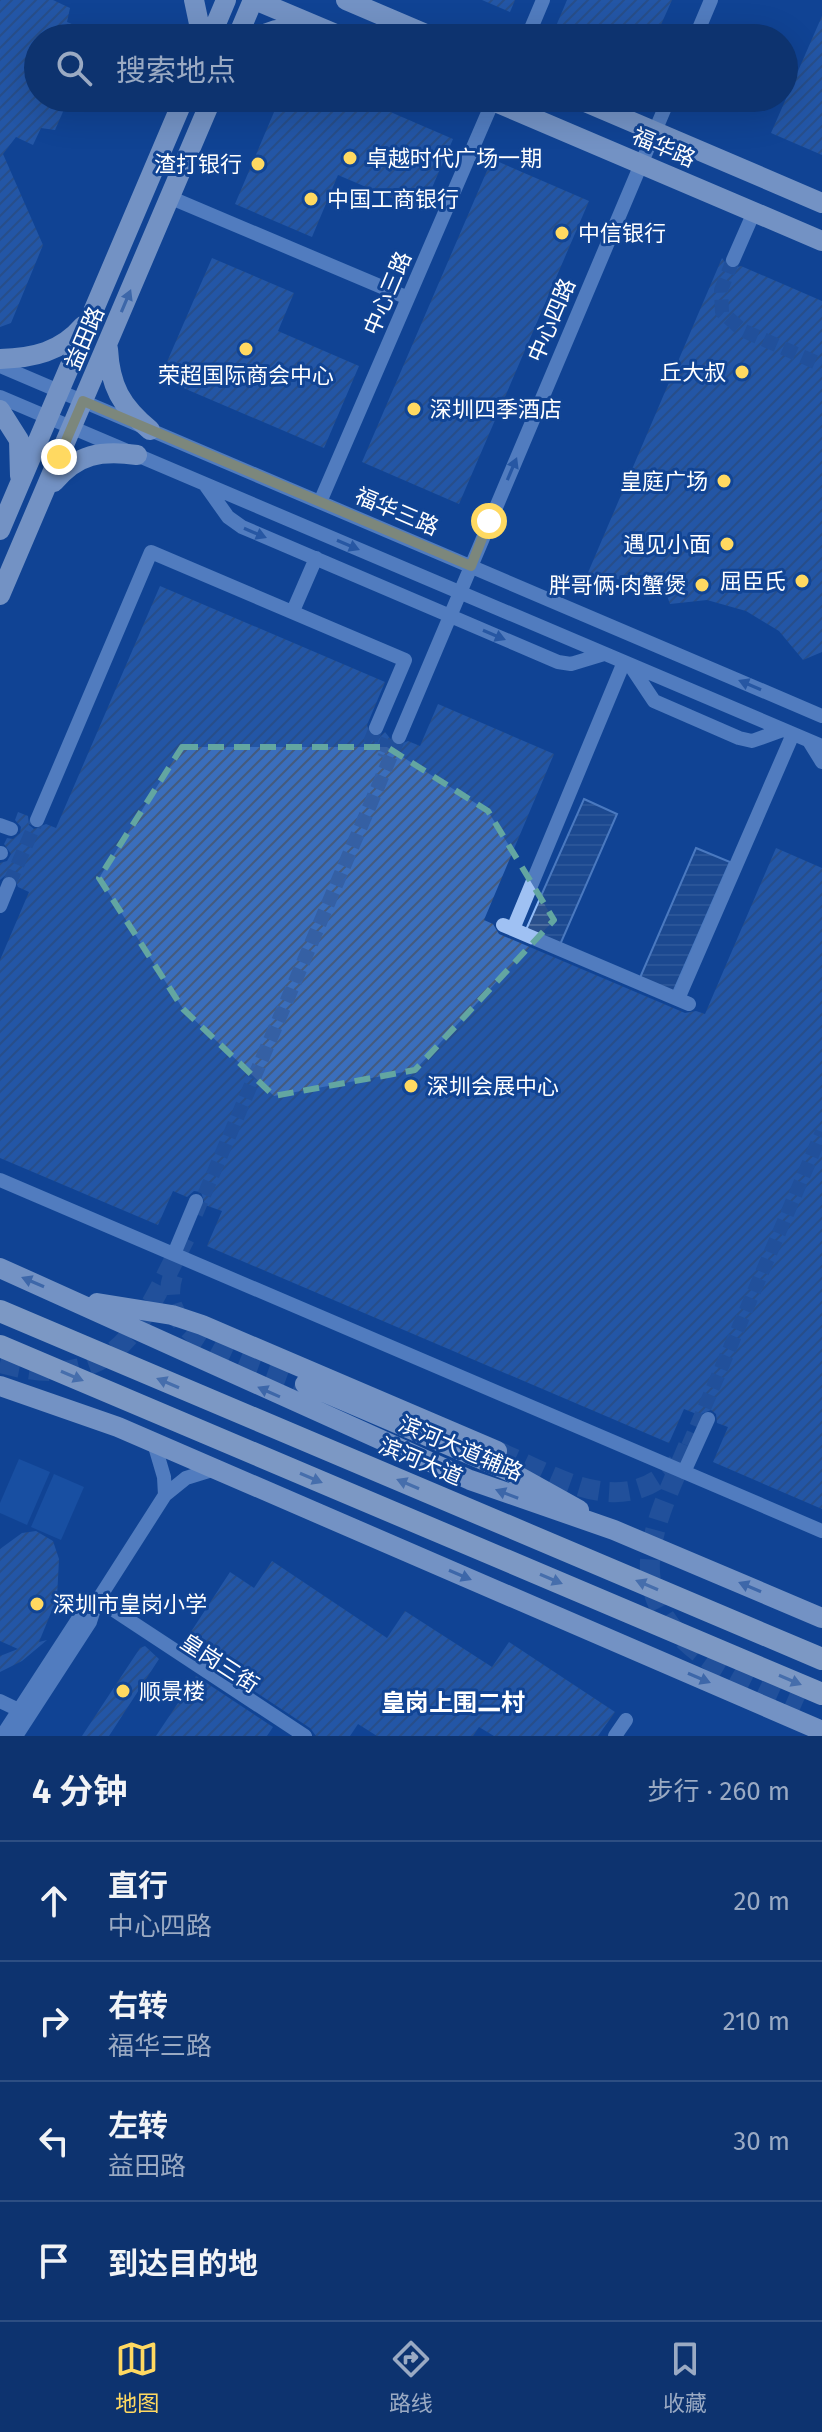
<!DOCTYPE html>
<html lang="zh">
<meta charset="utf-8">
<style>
:root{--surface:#0d336f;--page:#163b74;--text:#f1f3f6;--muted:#9aaac3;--line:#2d4e82;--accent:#ffd961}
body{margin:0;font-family:"Fira Sans","Noto Sans SC",sans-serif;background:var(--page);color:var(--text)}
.stop{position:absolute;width:24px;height:24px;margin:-18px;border:6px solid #ffd961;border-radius:50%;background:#fff}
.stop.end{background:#ffd961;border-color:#fff;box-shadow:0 2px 8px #0008}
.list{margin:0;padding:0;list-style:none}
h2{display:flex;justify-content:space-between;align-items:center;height:104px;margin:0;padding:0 32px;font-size:34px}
h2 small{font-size:26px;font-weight:400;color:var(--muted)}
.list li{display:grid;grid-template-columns:52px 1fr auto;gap:24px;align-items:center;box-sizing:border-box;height:120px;padding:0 32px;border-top:2px solid var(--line)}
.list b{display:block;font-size:30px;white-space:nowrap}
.list p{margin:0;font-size:26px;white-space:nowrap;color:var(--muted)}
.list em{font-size:26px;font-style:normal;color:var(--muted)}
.icon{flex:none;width:44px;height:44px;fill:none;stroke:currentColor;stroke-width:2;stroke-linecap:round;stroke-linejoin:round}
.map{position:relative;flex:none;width:822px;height:1736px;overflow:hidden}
.search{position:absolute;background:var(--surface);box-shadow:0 8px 32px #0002;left:24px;right:24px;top:24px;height:88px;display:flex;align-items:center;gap:20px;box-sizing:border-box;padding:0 28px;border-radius:44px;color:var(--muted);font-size:30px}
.sheet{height:584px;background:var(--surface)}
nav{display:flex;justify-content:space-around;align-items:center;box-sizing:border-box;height:112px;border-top:2px solid var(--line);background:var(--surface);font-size:22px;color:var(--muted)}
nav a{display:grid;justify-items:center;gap:4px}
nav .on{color:var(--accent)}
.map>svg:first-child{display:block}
.grass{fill:#235db3}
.water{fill:url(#water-rules);stroke:#91bbf6;stroke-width:2}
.building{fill:url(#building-hatch)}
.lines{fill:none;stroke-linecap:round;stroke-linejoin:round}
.minor-tunnel{stroke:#3560a4;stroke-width:14;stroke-dasharray:14 7;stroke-linecap:butt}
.major-tunnel{stroke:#3560a4;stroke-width:20;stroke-dasharray:20 10;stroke-linecap:butt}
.minor{stroke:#9fc1f3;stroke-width:14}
.major{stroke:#ebf2ff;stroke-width:20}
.highway{stroke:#fff;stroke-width:22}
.oneway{fill:#7392c4}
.oneway2{fill:#4370b5}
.oneway3{fill:#88a2ca}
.route{stroke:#ffd961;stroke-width:10}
.marked{fill:none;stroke:#63a6a1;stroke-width:6;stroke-dasharray:16 10;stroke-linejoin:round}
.poi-dot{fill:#ffd961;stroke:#114494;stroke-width:3}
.labels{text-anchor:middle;stroke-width:6;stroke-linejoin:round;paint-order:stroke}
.street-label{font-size:22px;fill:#fff;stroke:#114494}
.poi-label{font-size:22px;fill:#fff;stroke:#114494;text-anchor:start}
.neighbourhood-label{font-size:24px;font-weight:bold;fill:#fff;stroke:#114494}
</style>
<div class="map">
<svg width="822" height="1736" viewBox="0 0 822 1736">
<defs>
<pattern id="water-rules" width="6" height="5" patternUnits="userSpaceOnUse" patternTransform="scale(2)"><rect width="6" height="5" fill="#2a508c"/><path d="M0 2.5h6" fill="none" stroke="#4a6a9d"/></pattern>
<pattern id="building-hatch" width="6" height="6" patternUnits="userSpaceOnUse" patternTransform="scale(2)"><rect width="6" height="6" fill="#3a6ebc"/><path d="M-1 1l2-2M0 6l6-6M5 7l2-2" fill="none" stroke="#445b7e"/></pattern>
</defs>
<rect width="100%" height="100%" fill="#114494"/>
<!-- grass -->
<path class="grass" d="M19,1459L50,1472L27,1525L0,1513V1503Z
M54,1474L84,1487L61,1540L31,1527Z"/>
<!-- water -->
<path class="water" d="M584,799L617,814L559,947L525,932Z
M696,848L730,862L672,995L639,980Z"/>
<!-- building -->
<path class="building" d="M0,0H53L70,8L67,22L84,29L81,38H38V98H69L55,130L41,128L33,145L16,137L3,154L43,245L11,323L0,327Z
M482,0H515L510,12Z
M567,0H672L655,38H551Z
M822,16V155L771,133Z
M280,98H358L453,139L422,211L338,175L312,237L235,204Z
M492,159L589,201L459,504L362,462Z
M212,258L294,293L278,331L359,366L324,448L160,378Z
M722,258L730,269L741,266L822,301V652L803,660L779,631L746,611L707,600L670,604L663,585L587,575Z
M160,586L385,682L367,725L371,737L378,738L385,732L396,746L408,741L420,746L438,704L554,754L484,920L493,924L499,934L685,1013L696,1011L705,1014L776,848L822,868V1509L713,1462L728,1427L717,1423L716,1414L711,1410L699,1415L684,1409L669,1443L207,1246L222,1211L205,1205L201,1192L194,1191L187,1197L173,1191L158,1225L0,1158V960L29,892L18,887L13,875L7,874L0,880V863L7,861L11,854L4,844L7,838L13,839L20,833L21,827L15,820L18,812L28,816L29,825L34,829L46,824L56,828Z
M36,1531L53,1541L59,1559L57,1598L39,1642L47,1640L22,1661L0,1672V1656L18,1649L0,1641V1549L22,1533Z
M272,1561L387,1638L405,1611L492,1667L509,1642L615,1712L598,1736H494L479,1727L473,1736H377L358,1724L350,1736H316L310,1728L183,1644L230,1572L254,1588Z
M145,1646L159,1659L109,1736H82L140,1648Z
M196,1676L273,1727L267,1736H156Z"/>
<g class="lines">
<!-- minor-tunnel -->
<path class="minor-tunnel" d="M733,260L721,290L722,312L742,330L822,365
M376,728L371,740L389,747L384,758
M9,884L37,820
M196,1214L399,737
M688,1446L822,1132"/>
<!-- major-tunnel -->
<path class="major-tunnel" d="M173,1275C151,1341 259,1364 305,1384
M0,1363C118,1395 139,1328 185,1238
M688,1446C674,1480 656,1515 651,1551C638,1639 737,1679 801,1707
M497,1451C556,1476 622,1523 677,1463"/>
<!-- minor -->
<path class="minor" d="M527,38L543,0
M695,38L711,0
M169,197L408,298
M733,260L754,212
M0,366L822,716
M0,397L822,746
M206,486L228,517L242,527L558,662L571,664L604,654
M320,502L493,101
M293,611L316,558
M630,665L654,701L739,738L752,741L783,730
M399,737L669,98
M809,741L822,762
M37,820L151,552L405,660L376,728
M0,825L11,829
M0,853H1
M0,906L9,884
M503,925L689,1004
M513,929L624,662
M678,999L793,734
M0,1180L822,1531
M174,1254L196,1201
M154,1443L164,1477L165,1495
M684,1472L708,1419
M96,1603L109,1607L305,1736
M0,1701L25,1713
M2,1736L80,1616L95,1603
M16,1736L90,1622L96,1603L165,1495L186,1478L215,1469
M615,1736L626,1720"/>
<!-- major -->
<path class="major" d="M194,0L202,38
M255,0L345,38
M346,0L435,38
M210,38L226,0
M237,38L253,0
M253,38L276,30L315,29
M486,98L822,241
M576,98L822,203
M108,349C110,386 121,406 150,430
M0,359C33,358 61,352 83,326
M0,410L19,440L20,476
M54,482C77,454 101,450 137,455
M0,530L184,98
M0,595L212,98
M0,1268L470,1480L614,1530L822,1618
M97,1303L172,1315L202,1325L497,1451
M305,1384L509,1471L579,1510
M0,1386L118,1427L822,1731"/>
<!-- highway -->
<path class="highway" d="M0,1311L822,1659
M0,1346L822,1694"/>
</g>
<!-- one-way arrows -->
<defs><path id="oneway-solid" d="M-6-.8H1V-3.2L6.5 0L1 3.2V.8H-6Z" transform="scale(2)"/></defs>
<g class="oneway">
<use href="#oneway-solid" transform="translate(126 301) rotate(-67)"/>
<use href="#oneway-solid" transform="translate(33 1282) rotate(-157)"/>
<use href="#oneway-solid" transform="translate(269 1392) rotate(-156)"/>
<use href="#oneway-solid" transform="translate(507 1494) rotate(-159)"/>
<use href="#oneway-solid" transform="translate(460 1575) rotate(23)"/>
<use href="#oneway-solid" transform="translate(750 1587) rotate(-157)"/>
<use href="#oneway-solid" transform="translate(699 1678) rotate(23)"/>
</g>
<g class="oneway2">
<use href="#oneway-solid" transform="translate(512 469) rotate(-67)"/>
<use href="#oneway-solid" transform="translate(255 533) rotate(23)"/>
<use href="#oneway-solid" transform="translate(348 545) rotate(23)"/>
<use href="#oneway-solid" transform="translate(494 635) rotate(23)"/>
<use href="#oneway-solid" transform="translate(750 685) rotate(-157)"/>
</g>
<g class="oneway3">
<use href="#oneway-solid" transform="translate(72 1376) rotate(23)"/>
<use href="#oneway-solid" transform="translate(168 1383) rotate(-157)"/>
<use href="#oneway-solid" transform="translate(311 1478) rotate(23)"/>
<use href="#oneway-solid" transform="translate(408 1484) rotate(-157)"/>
<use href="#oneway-solid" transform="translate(551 1579) rotate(23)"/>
<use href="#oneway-solid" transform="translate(647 1585) rotate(-157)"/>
<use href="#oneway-solid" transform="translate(790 1680) rotate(23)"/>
</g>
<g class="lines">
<!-- route -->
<path class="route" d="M59,457L83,401L471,566L489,521"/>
</g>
<!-- marked area -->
<path d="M0 0H822V1736H0ZM182,747H387L488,811L554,920L415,1070L274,1096L183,1009L99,878Z" fill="#114494" fill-opacity=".55" fill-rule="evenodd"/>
<path class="marked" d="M182,747H387L488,811L554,920L415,1070L274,1096L183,1009L99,878Z"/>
<!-- markers -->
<g class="poi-dot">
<circle cx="350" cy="158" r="8"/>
<circle cx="258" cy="164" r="8"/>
<circle cx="311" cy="199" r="8"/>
<circle cx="562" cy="233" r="8"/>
<circle cx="246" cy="349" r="8"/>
<circle cx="742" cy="372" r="8"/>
<circle cx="414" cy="409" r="8"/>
<circle cx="724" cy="481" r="8"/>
<circle cx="727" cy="544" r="8"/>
<circle cx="802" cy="581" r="8"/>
<circle cx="702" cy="585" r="8"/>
<circle cx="411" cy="1086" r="8"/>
<circle cx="37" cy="1604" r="8"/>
<circle cx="123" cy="1691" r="8"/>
</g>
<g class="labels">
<!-- street labels -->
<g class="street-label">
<text transform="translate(664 147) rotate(23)" y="8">福华路</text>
<text transform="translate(387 293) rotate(-67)" y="8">中心三路</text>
<text transform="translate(551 320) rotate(-67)" y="8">中心四路</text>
<text transform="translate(84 338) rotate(-67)" y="8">益田路</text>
<text transform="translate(397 511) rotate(23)" y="8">福华三路</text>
<text transform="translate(461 1448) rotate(23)" y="8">滨河大道辅路</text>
<text transform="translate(421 1461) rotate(23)" y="8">滨河大道</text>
<text transform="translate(220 1663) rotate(33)" y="8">皇岗三街</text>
</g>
<!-- poi labels -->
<g class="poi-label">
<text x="366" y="166">卓越时代广场一期</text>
<text x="242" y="172" text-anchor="end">渣打银行</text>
<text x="327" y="207">中国工商银行</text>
<text x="578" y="241">中信银行</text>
<text x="726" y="380" text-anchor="end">丘大叔</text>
<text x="246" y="383" text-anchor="middle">荣超国际商会中心</text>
<text x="430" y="417">深圳四季酒店</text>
<text x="708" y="489" text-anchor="end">皇庭广场</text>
<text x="711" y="552" text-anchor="end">遇见小面</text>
<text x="786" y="589" text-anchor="end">屈臣氏</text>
<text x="686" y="593" text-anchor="end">胖哥俩·肉蟹煲</text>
<text x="427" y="1094">深圳会展中心</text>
<text x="53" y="1612">深圳市皇岗小学</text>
<text x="139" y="1699">顺景楼</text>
</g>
<!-- neighbourhood labels -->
<g class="neighbourhood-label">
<text x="453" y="1711">皇岗上围二村</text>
</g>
</g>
</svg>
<div class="stop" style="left:489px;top:521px"></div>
<div class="stop end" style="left:59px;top:457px"></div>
<div class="search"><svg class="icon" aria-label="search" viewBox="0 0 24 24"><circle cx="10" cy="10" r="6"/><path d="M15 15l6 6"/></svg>搜索地点</div>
</div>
<section class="sheet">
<h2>4 分钟<small>步行 · 260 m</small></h2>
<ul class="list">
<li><svg class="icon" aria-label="ahead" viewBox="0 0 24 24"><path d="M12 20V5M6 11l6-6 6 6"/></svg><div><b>直行</b><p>中心四路</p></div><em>20 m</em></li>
<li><svg class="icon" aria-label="right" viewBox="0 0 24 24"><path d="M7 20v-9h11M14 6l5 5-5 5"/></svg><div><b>右转</b><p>福华三路</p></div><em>210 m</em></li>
<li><svg class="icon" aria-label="left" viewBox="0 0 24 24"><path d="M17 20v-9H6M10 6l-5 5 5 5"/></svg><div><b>左转</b><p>益田路</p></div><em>30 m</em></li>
<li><svg class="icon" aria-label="arrive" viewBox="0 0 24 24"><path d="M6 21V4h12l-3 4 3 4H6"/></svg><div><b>到达目的地</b></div></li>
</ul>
</section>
<nav>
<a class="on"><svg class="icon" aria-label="map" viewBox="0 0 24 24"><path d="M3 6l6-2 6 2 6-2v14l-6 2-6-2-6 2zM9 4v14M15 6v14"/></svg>地图</a>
<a><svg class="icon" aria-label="directions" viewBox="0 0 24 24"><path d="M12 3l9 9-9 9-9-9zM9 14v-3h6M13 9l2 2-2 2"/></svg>路线</a>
<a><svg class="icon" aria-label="saved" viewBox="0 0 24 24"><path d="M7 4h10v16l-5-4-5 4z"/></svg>收藏</a>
</nav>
